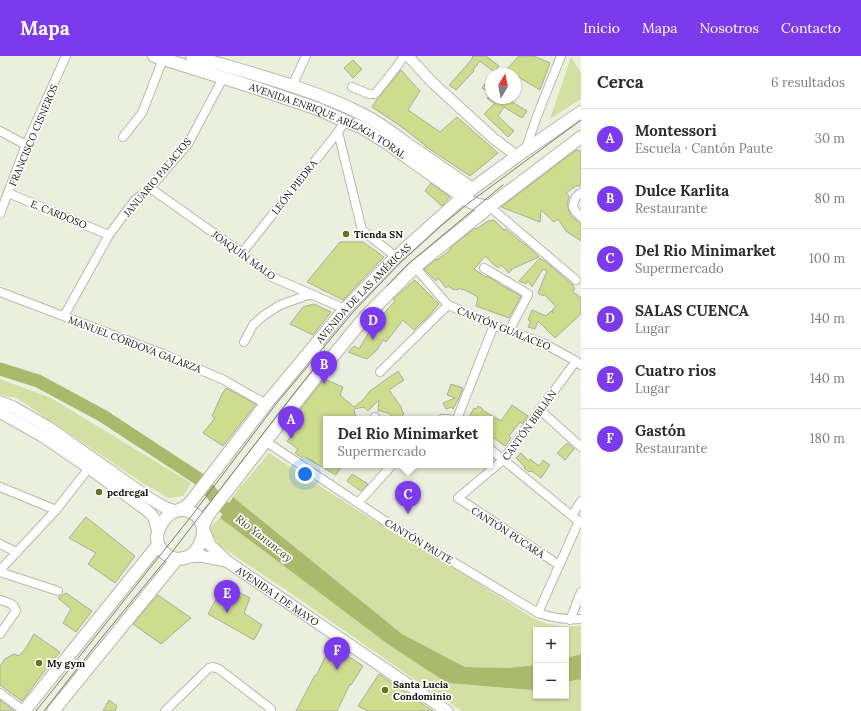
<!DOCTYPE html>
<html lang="es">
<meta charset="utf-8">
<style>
:root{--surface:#fff;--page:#f7f7f7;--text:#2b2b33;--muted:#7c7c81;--line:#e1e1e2;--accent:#7c3aed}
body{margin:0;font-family:Lora,serif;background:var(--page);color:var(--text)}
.controls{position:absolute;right:12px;bottom:12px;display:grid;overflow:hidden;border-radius:0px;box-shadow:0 1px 3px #0004}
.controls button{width:36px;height:36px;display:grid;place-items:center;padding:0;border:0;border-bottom:1px solid var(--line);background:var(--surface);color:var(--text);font:20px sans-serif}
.compass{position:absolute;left:485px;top:12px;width:36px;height:36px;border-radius:50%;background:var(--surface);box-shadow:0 1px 3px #0004;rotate:10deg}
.you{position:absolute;left:305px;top:418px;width:14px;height:14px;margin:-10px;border:3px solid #fff;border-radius:50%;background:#1a73e8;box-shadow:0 0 0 6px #1a73e833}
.badge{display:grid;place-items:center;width:26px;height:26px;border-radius:50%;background:var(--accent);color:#fff;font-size:13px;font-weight:700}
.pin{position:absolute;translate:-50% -33px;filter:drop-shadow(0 1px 2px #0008)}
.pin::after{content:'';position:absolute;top:21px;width:14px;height:12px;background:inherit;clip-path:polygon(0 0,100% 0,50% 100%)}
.popup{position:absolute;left:323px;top:360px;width:170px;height:52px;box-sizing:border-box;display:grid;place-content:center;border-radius:0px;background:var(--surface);filter:drop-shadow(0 1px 3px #0005);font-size:13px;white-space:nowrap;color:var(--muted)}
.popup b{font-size:15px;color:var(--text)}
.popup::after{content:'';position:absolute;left:50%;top:100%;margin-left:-8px;border:8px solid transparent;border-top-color:var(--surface)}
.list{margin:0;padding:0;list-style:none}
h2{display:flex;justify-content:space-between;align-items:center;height:52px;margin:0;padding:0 16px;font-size:17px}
h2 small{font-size:13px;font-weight:400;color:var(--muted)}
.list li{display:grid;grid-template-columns:26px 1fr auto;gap:12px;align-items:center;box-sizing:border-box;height:60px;padding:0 16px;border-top:1px solid var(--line)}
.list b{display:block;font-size:15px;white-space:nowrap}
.list p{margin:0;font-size:13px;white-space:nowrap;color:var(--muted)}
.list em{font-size:13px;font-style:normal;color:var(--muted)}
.map{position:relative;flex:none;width:581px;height:655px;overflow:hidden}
header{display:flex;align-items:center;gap:24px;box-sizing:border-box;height:56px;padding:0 20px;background:var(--accent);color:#fff}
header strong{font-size:19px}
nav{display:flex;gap:22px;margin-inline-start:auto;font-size:14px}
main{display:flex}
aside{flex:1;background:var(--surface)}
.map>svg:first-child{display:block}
.green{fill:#d4dfa4}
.water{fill:#abb96c}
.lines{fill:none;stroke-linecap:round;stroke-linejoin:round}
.river{stroke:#abb96c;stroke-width:13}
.building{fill:#cedc8e;stroke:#aaad9d}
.minor-casing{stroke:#b5b9a9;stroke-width:10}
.tertiary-casing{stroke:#b5b9a9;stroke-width:12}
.secondary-casing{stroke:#b5b9a9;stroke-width:13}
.primary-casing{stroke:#b5b9a9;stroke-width:14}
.minor{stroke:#fff;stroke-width:8}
.tertiary{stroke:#fff;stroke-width:10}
.secondary{stroke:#fff;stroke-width:11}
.primary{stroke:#fff;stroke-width:12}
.tram{stroke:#7b7e73;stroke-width:1}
.poi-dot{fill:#67721d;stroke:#fff;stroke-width:1.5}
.labels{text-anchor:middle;stroke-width:3.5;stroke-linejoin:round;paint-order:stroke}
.street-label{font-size:10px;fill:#11130d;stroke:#fff}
.poi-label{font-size:10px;font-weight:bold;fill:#11130d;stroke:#fff;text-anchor:start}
.water-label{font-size:11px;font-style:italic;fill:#3c4308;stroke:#fff}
</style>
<header>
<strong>Mapa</strong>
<nav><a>Inicio</a><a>Mapa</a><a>Nosotros</a><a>Contacto</a></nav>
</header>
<main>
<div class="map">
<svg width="581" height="655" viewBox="0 0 581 655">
<rect width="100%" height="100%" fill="#ebefde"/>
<!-- green -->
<path class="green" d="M571,1L581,17V43L550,63Z
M0,323L51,342L191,427L183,440L169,442L141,426L17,342L0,339Z
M269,397L371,463L418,489L531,561L547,568L564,570H581V598L566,602V574H536V609L507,612L465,611L402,578L233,441L237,435Z
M220,462L389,589L447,627L533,634L536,633V640H566V626L581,623V655H462L408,619L292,538L220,490L213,480L210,471Z"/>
<!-- water -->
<path class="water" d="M233,441L402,578L465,611L507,612L536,609V633L533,634L447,627L389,589L220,462Z
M581,598V623L566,626V602Z"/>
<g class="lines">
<!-- river -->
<path class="river" d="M0,313L38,325L103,360L202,425L220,448L240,463"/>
</g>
<!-- building -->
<path class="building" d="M472,0H486L499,10L494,16L480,5L473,14L474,15L456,34L449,29L468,8L473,1Z
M519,0H534L550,7L540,34L515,19V18H513L506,14Z
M353,4L362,13L353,22L344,12Z
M401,14L420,35L408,54L440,76L457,61L498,97L470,120L425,90H426L399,69L372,51L378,42Z
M491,20V38L482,32Z
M487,42H510L509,44L527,55L522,62L504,51L498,60L514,75L508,81L484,58L495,47Z
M576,94L581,95V130H576L566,137L569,140L567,150L571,160L581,168V185L566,175L558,163L554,166L541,154L540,166L501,151Z
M431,127L450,141L442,150L425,135Z
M494,164L504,174L506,173L525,189V188L539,201L512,213L509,217L501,209L498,212L496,209L495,210L485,200L477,210L474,213L486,221L487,220L499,227V228L521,240L509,262L476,250L478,241L463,233L462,234L459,232L458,234L455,233L454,234L448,230L446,232L438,222L436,225L424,213L436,203L437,204L449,195L452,190L475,172L476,173L488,165Z
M340,186H363L384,201L343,244L307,226Z
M540,202L544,205H545L573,229V230L575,233L572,235L581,242V258L555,282L538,265L535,273L528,271L531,265L528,264L532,254L546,260L551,255L554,257L552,254L556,251L544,238L543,240L538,237L547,215L543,213L532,231L528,225L526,228L519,225Z
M415,224L439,248L426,263L424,265H423L414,274L403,264L386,286L383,284L377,294L367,303L348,296L354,290L359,293L369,276L370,277L379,265L378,264L395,245L393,243Z
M314,248L331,256L313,279L290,268L303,251Z
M398,315L404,324L389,334L402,352L401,353L404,358L399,363H395L388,357L381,355H378L379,344L368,355L364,351L354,353L356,363H326V409H342L336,419L303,400L302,402L295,397L298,393L287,385L303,367L295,360L324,323L343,331L340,339L354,351L363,344L370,335Z
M451,328L463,332L458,344L453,353L452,351L446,353L443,347L455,342L447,339Z
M226,332L256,348L223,390L203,377L215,362L212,360L222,338Z
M512,349L528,360L522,368L520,366L509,380L511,382L505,390L490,379V363H468L474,352L476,353L478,350L483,353L482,354L501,365Z
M567,387L574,393L565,404L557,397Z
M521,397L529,405L530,403L539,410L543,404L550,409L541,422L533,416L530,415L529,416L524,412L525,411L516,402Z
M352,418L368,428L361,435L347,425Z
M86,461L135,500L115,527L88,508L96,497L69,482Z
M224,529L250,542L244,557L262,569L254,584L208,558Z
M66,537L92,555L76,576L63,567L71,553L58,542Z
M158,539L191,562L161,588L133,568Z
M34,578L60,596L43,617L22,645L0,629V610L5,603L14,598L19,600L26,592Z
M331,589L363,610L351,629L350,628L337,655H296L315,619L316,620Z
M379,618L433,655H367L358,650Z
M0,644L10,652L14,655H0Z
M109,644L117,650L115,655H103Z"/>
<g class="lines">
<!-- minor casing -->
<g class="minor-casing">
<path id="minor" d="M292,30L306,0
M352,31L369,38H375L395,13L404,0
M0,75L26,89
M338,76L362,174L396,201
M123,81L142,57L163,3
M525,95L537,60L561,0
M150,132L242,197L272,221L345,253
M8,137L109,179
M581,137C575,140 574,145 573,151L576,156L581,161
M490,151L576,224
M0,158L26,89L66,0
M242,197L338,76L345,65
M415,211L448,249L494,269L545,288L574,304L581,309
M484,212L528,238V239L509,275
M0,236L163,298L222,323L266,348
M64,260L109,179L134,145L150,132L188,88L223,22
M244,286L253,269L263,260L280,249L311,238
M380,316L448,249
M540,354L581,391
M375,361V363
M442,363H448
M457,363L494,269
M265,385L385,465L538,557C553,562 566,564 581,563
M490,393L577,464L581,465
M0,431L56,454
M358,447L392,409
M572,460L581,445
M0,488L16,496
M559,509L458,442L503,404L576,305
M0,514L56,454L89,412
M0,516L58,535
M0,544C7,546 14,547 16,555L0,578
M538,557L579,465
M570,564L581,536
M0,637L24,655
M165,655L209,612L213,611L219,613L271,653V655"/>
</g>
<!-- tertiary casing -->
<g class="tertiary-casing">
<path id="tertiary" d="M408,0L433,27L493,82L517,100"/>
</g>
<!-- secondary casing -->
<g class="secondary-casing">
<g id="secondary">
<path d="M0,346L13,351L48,371L149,442L166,452L176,455"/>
<path d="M0,357L3,358L42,380L89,412L141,450L150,457L154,462L158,476"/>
<path id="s1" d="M204,474L210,489L228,506L447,655"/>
<path d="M187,501L200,500L226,505"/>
</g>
</g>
<!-- primary casing -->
<g class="primary-casing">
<g id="primary">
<path id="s2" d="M154,0L256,32L318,53L345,65L361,71L387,87L470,146L478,149L490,151"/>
<path d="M192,0C249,17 308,31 362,58C378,66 393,77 407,88C429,103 451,118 472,133"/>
<path d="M317,286L320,315"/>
<path id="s3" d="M181,454C219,456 202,510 173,502C168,500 164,498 161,493C152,482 160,466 170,458C174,455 178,455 181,453C186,451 190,447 193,443L266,348L345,253L396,201L472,133L517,100L581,56"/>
<path d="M203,470L208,459L315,322L365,261L415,211L494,147L581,81"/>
<path d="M24,655L158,489"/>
<path d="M53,655L177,503"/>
</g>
</g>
<!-- minor -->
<use href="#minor" class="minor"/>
<!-- tertiary -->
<use href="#tertiary" class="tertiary"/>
<!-- secondary -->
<use href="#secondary" class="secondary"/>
<!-- primary -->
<use href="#primary" class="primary"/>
<!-- tram -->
<path class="tram" d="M387,230L407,209L503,129
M36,655L193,458L276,348L354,255L400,207L442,169L470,146L581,64
M44,655L103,580L169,500L292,340L324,300"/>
</g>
<!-- markers -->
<g class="poi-dot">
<circle cx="346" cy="178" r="4"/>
<circle cx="99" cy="436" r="4"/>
<circle cx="39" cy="607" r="4"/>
<circle cx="385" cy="634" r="4"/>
</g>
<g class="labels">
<!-- street labels -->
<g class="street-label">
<text dy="4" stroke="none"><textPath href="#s2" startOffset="186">AVENIDA ENRIQUE ARÍZAGA TORAL</textPath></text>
<text transform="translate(33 79) rotate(-67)" y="4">FRANCISCO CISNEROS</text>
<text transform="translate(157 121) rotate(-50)" y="4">JANUARIO PALACIOS</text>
<text transform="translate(294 131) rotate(-52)" y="4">LEÓN PIEDRA</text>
<text transform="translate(59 158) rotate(22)" y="4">E. CARDOSO</text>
<text transform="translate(244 199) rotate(36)" y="4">JOAQUÍN MALO</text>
<text dy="4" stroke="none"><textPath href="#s3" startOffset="431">AVENIDA DE LAS AMÉRICAS</textPath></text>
<text transform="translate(504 272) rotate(22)" y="4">CANTÓN GUALACEO</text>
<text transform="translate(135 288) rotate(21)" y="4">MANUEL CÓRDOVA GALARZA</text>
<text transform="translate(529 369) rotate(-54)" y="4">CANTÓN BIBLIÁN</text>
<text transform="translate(508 476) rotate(33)" y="4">CANTÓN PUCARÁ</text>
<text transform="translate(419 485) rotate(31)" y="4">CANTÓN PAUTE</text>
<text dy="4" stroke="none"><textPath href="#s1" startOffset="101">AVENIDA 1 DE MAYO</textPath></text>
</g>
<!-- poi labels -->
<g class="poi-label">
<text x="354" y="182">Tienda SN</text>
<text x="107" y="440">pedregal</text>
<text x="47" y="611">My gym</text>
<text x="393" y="632">Santa Lucia<tspan x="393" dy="12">Condominio</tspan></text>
</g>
<!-- water labels -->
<g class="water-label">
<text transform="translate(264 482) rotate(38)" y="4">Río Yanuncay</text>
</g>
</g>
</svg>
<div class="controls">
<button>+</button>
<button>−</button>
</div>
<svg class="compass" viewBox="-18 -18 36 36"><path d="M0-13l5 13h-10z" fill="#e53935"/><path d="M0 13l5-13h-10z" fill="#7c7c81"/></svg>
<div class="you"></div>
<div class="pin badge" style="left:291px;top:383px">A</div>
<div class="pin badge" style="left:324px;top:328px">B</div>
<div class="pin badge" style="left:408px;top:458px">C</div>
<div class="popup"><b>Del Rio Minimarket</b>Supermercado</div>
<div class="pin badge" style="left:373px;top:284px">D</div>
<div class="pin badge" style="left:227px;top:557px">E</div>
<div class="pin badge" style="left:337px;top:614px">F</div>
</div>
<aside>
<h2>Cerca<small>6 resultados</small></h2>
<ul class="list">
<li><span class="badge">A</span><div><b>Montessori</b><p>Escuela · Cantón Paute</p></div><em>30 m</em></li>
<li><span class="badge">B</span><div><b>Dulce Karlita</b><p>Restaurante</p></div><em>80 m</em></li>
<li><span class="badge">C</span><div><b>Del Rio Minimarket</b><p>Supermercado</p></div><em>100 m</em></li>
<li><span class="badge">D</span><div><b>SALAS CUENCA</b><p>Lugar</p></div><em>140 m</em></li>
<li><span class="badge">E</span><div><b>Cuatro rios</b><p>Lugar</p></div><em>140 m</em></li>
<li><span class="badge">F</span><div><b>Gastón</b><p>Restaurante</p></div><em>180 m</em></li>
</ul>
</aside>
</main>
